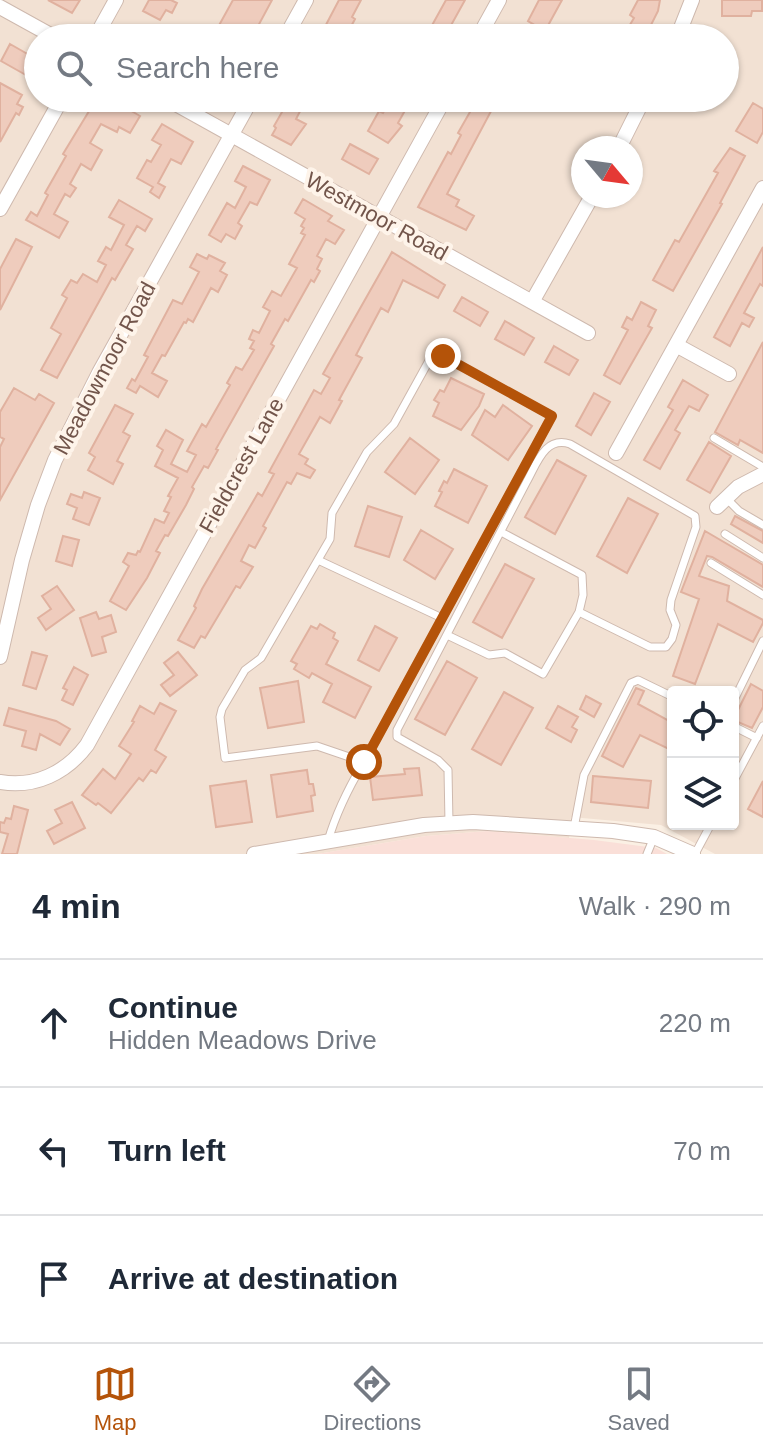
<!DOCTYPE html>
<meta charset="utf-8">
<style>
:root{--surface:#fff;--page:#f2f2f3;--text:#1f2937;--muted:#747a83;--line:#e0e1e3;--accent:#b45309}
body{margin:0;font-family:Helvetica,sans-serif;background:var(--page);color:var(--text)}
.controls{position:absolute;right:24px;bottom:24px;display:grid;overflow:hidden;border-radius:8px;box-shadow:0 2px 6px #0004}
.controls button{width:72px;height:72px;display:grid;place-items:center;padding:0;border:0;border-bottom:2px solid var(--line);background:var(--surface);color:var(--text);font:40px sans-serif}
.compass{position:absolute;left:571px;top:136px;width:72px;height:72px;border-radius:50%;background:var(--surface);box-shadow:0 2px 6px #0004;rotate:119deg}
.stop{position:absolute;width:24px;height:24px;margin:-18px;border:6px solid #b45309;border-radius:50%;background:#fff}
.stop.end{background:#b45309;border-color:#fff;box-shadow:0 2px 8px #0008}
.list{margin:0;padding:0;list-style:none}
h2{display:flex;justify-content:space-between;align-items:center;height:104px;margin:0;padding:0 32px;font-size:34px}
h2 small{font-size:26px;font-weight:400;color:var(--muted)}
.list li{display:grid;grid-template-columns:52px 1fr auto;gap:24px;align-items:center;box-sizing:border-box;height:128px;padding:0 32px;border-top:2px solid var(--line)}
.list b{display:block;font-size:30px;white-space:nowrap}
.list p{margin:0;font-size:26px;white-space:nowrap;color:var(--muted)}
.list em{font-size:26px;font-style:normal;color:var(--muted)}
.icon{flex:none;width:44px;height:44px;fill:none;stroke:currentColor;stroke-width:2;stroke-linecap:round;stroke-linejoin:round}
.map{position:relative;flex:none;width:763px;height:854px;overflow:hidden}
.search{position:absolute;background:var(--surface);box-shadow:0 2px 6px #0004;left:24px;right:24px;top:24px;height:88px;display:flex;align-items:center;gap:20px;box-sizing:border-box;padding:0 28px;border-radius:44px;color:var(--muted);font-size:30px}
.sheet{height:488px;background:var(--surface)}
nav{display:flex;justify-content:space-around;align-items:center;box-sizing:border-box;height:112px;border-top:2px solid var(--line);background:var(--surface);font-size:22px;color:var(--muted)}
nav a{display:grid;justify-items:center;gap:4px}
nav .on{color:var(--accent)}
.map>svg:first-child{display:block}
.residential{fill:#f2e1d3;fill-rule:evenodd}
.commercial{fill:#fadfd8}
.building{fill:#efccbd;stroke:#e0b19f;stroke-width:2}
.lines{fill:none;stroke-linecap:round;stroke-linejoin:round}
.lane-casing{stroke:#ceb9ae;stroke-width:9}
.street-casing{stroke:#ceb9ae;stroke-width:16}
.lane{stroke:#fff;stroke-width:7}
.street{stroke:#fff;stroke-width:14}
.route{stroke:#b45309;stroke-width:10}
.labels{text-anchor:middle;stroke-width:8;stroke-linejoin:round;paint-order:stroke}
.street-label{font-size:22px;fill:#72554b;stroke:#fef4ea}
</style>
<div class="map">
<svg width="763" height="854" viewBox="0 0 763 854">
<rect width="100%" height="100%" fill="#fbf0e4"/>
<!-- residential -->
<path class="residential" d="M0,0H763V854H715L661,825L571,817L569,838L487,831L426,836L317,854H0ZM38,38H725V98H38ZM583,148H631V196H583ZM673,692H733V824H673Z"/>
<!-- commercial -->
<path class="commercial" d="M487,831L594,840L656,848L667,854H317L426,836Z"/>
<!-- building -->
<path class="building" d="M48,0H80L72,13Z
M149,0H171L177,3L172,13L166,10L160,20L143,11Z
M233,0H272L257,28L253,26L246,38H212Z
M339,0H361L352,17L355,19L345,38H319Z
M446,0H465L444,38H425Z
M539,0H562L545,31L528,21Z
M638,0H660L658,11L645,37L628,28L634,18L630,15Z
M722,0H762V11H752L751,16H722Z
M10,44L38,60V70L33,79L1,61Z
M0,83L22,95L17,104L23,107L19,115L16,113L0,142Z
M97,98H102L120,108L121,105L140,116L130,133L119,127L117,132L101,124L90,143L102,150L91,170L81,164L70,184L76,188L70,197L65,194L54,214L68,222L59,238L26,220L31,212L37,216L48,195L45,193L66,156L63,154Z
M290,98H307L296,119L306,124L291,145L272,135L276,128L274,126Z
M392,98H412L398,123L402,126L388,143L368,131L379,111L383,113Z
M478,98H498L447,194L459,200L456,206L474,216L466,230L418,207L448,152L451,154L461,135L458,133Z
M753,103L763,109V132L757,143L736,131Z
M162,124L193,142L181,164L171,159L158,183L165,187L159,198L150,192L153,187L137,178L147,160L151,162L161,145L152,140Z
M350,144L378,159L369,174L342,159Z
M730,148L745,156L720,203L722,204L673,291L653,280L675,240L679,242L718,173L714,171Z
M243,166L270,180L257,205L250,202L238,223L242,226L235,239L226,234L221,242L209,235L227,203L235,208L246,187L235,181Z
M303,199L332,216L328,221L344,230L335,244L326,239L317,256L322,259L317,269L320,271L314,282L311,280L288,321L285,319L271,344L274,346L216,449L218,450L208,468L204,466L192,487L194,489L186,505L168,536L165,535L156,551L160,553L147,578L126,610L110,601L129,566L123,562L128,553L136,555L138,551L140,552L155,519L164,523L169,513L164,511L171,497L168,496L178,478L155,466L163,450L157,446L166,430L183,440L171,464L187,472L196,455L187,451L202,424L206,427L230,385L227,383L236,367L242,370L254,350L250,348L254,341L249,339L253,330L259,333L270,311L263,307L272,291L281,296L297,268L289,264L305,235L301,233L304,228L301,226L305,219L295,213Z
M119,200L152,219L145,231L137,226L126,245L133,249L115,280L112,278L57,378L41,370L61,334L51,328L67,298L62,295L71,280L77,283L83,274L97,282L106,265L98,261L106,247L111,250L124,225L109,217Z
M16,239L32,247L0,310V269Z
M763,247V286L760,284L744,313L754,318L749,327L742,323L730,346L714,337Z
M392,252L445,285L438,298L403,280L388,312L381,308L356,355L362,358L339,400L342,401L330,423L320,417L299,454L308,459L305,464L315,470L310,478L297,473L291,484L287,482L263,526L266,528L255,548L249,545L241,561L253,567L240,588L236,586L205,638L201,636L194,648L178,640L196,608L194,606L202,589L258,493L262,496L274,474L269,472L314,390L321,394L330,378L323,374Z
M197,254L207,259L209,255L225,263L220,271L227,275L218,292L211,288L193,322L188,319L186,323L184,322L165,356L162,355L152,373L167,381L158,397L140,386L136,393L127,388L132,379L135,381L148,357L144,355L173,300L182,304L199,272L190,267Z
M462,297L488,312L480,326L454,311Z
M641,302L656,310L648,326L652,328L620,384L604,375L628,330L622,327L627,317L632,320Z
M505,321L534,338L524,355L495,339Z
M763,342V453L740,440L738,445L715,432Z
M554,346L578,360L569,375L545,362Z
M451,378L484,394L479,406L461,430L433,416L439,403L434,400L440,390L444,392Z
M683,380L708,395L699,411L689,406L675,430L680,433L660,469L644,460L673,410L668,407Z
M14,388L35,400L39,394L54,403L0,500V447L4,439L0,437V412Z
M594,393L610,402L591,435L576,426Z
M115,405L133,414L123,432L130,436L117,461L123,464L113,484L88,470L95,457L89,453Z
M503,405L532,426L508,460L472,435L485,410L495,417Z
M410,438L439,460L415,494L385,472Z
M709,442L731,456L710,493L687,480Z
M557,460L586,476L555,534L525,517Z
M454,469L487,486L468,523L435,506L442,492L439,491L444,481L447,483Z
M84,492L100,498L89,525L73,519L77,508L67,504L71,494L82,498Z
M628,498L658,514L627,573L597,556Z
M368,506L402,517L389,557L355,546Z
M735,516L763,531V543L731,524Z
M421,530L453,549L435,579L404,560Z
M705,531L763,565V587L712,557L707,556L699,576L729,586L727,601L763,620V623L753,642L718,624L695,684L673,676L699,599L681,592Z
M63,536L79,540L72,566L56,561Z
M505,564L534,579L502,638L473,622Z
M57,586L74,610L46,630L38,618L51,609L42,596Z
M96,612L99,619L111,615L116,632L102,637L106,652L92,656L80,618Z
M320,624L335,633L333,638L338,641L326,664L371,687L355,718L323,702L332,684L312,673L309,678L294,669L297,664L291,661L311,626L317,629Z
M375,626L397,638L379,671L358,660Z
M32,652L47,656L36,689L23,685Z
M178,652L197,675L170,696L161,685L174,675L164,663Z
M447,661L477,678L445,735L415,719Z
M74,667L88,675L73,705L62,700L67,690L63,688Z
M298,681L304,722L268,728L260,688Z
M751,684L763,691V707L752,728L733,720Z
M636,688L644,691L638,704L673,723V751L640,735L623,767L602,756Z
M504,692L533,708L501,765L472,749Z
M586,696L601,704L594,717L580,709Z
M160,703L176,711L155,750L166,757L156,773L151,770L143,781L139,778L111,813L98,803L96,805L82,795L103,769L115,779L131,754L119,746L134,722L132,721L140,706L154,714Z
M558,706L578,717L572,727L577,730L571,742L546,728Z
M9,708L56,721L70,729L60,745L40,734L36,750L22,746L26,731L4,725Z
M419,768L422,795L373,800L370,777L405,774L404,769Z
M307,770L309,784H313L315,795L311,796L313,811L277,817L271,775Z
M593,776L651,781L648,808L591,802Z
M246,781L252,822L216,827L210,786Z
M763,781V817L748,809Z
M72,802L85,828L54,844L47,831L62,823L55,810Z
M14,806L28,810L17,854H2L8,834L0,832V822L4,823L6,818L11,819Z"/>
<g class="lines">
<!-- lane casing -->
<g class="lane-casing">
<path id="lane" d="M714,438L763,467
M726,498L739,511L763,525
M501,532L582,575L583,595L579,612
M725,534L763,558
M318,560L442,618
M711,563L763,595
M447,635L489,655L505,653L543,674L579,612L650,647H666L672,639L676,625L670,610L671,600L696,527L695,516L570,444C545,436 537,463 527,481L397,730V737L438,760L448,770L449,823
M733,702L763,641
M733,726L757,738
M733,782L763,726
M574,828L584,775L631,683L638,680L673,697
M328,841C336,813 349,787 364,762L552,416L437,353L431,357L394,424L367,452L332,513L330,539L261,658L245,670L222,709L220,717L225,758L317,746L364,762
M647,854L654,837
M695,854L711,824"/>
</g>
<!-- street casing -->
<g class="street-casing">
<path id="street" d="M0,7L56,38
M95,38L116,0
M285,38L306,0
M478,38L499,0
M677,38L692,0
M165,98L588,333
M619,148L644,98
M0,209L62,98
M532,302L592,196
M676,345L729,374
M616,453L763,188
M717,507L738,487L763,474
M0,657L22,560L38,505L55,460L99,373L252,98
M0,782C35,788 66,773 87,745L445,98
M254,854L424,825L473,822L613,831L654,837L693,854"/>
</g>
<!-- lane -->
<use href="#lane" class="lane"/>
<!-- street -->
<use href="#street" class="street"/>
</g>
<g class="lines">
<!-- route -->
<path class="route" d="M364,762L552,416L443,356"/>
</g>
<g class="labels">
<!-- street labels -->
<g class="street-label">
<text transform="translate(377 216) rotate(29)" y="8">Westmoor Road</text>
<text transform="translate(104 368) rotate(-62)" y="8">Meadowmoor Road</text>
<text transform="translate(241 465) rotate(-61)" y="8">Fieldcrest Lane</text>
</g>
</g>
</svg>
<div class="controls">
<button><svg class="icon" aria-label="locate" viewBox="0 0 24 24"><circle cx="12" cy="12" r="6"/><path d="M12 2v4M12 18v4M2 12h4M18 12h4"/></svg></button>
<button><svg class="icon" aria-label="layers" viewBox="0 0 24 24"><path d="M12 4l9 5-9 5-9-5zM3 14l9 5 9-5"/></svg></button>
</div>
<svg class="compass" viewBox="-18 -18 36 36"><path d="M0-13l5 13h-10z" fill="#e53935"/><path d="M0 13l5-13h-10z" fill="#747a83"/></svg>
<div class="stop" style="left:364px;top:762px"></div>
<div class="stop end" style="left:443px;top:356px"></div>
<div class="search"><svg class="icon" aria-label="search" viewBox="0 0 24 24"><circle cx="10" cy="10" r="6"/><path d="M15 15l6 6"/></svg>Search here</div>
</div>
<section class="sheet">
<h2>4 min<small>Walk · 290 m</small></h2>
<ul class="list">
<li><svg class="icon" aria-label="ahead" viewBox="0 0 24 24"><path d="M12 20V5M6 11l6-6 6 6"/></svg><div><b>Continue</b><p>Hidden Meadows Drive</p></div><em>220 m</em></li>
<li><svg class="icon" aria-label="left" viewBox="0 0 24 24"><path d="M17 20v-9H6M10 6l-5 5 5 5"/></svg><div><b>Turn left</b></div><em>70 m</em></li>
<li><svg class="icon" aria-label="arrive" viewBox="0 0 24 24"><path d="M6 21V4h12l-3 4 3 4H6"/></svg><div><b>Arrive at destination</b></div></li>
</ul>
</section>
<nav>
<a class="on"><svg class="icon" aria-label="map" viewBox="0 0 24 24"><path d="M3 6l6-2 6 2 6-2v14l-6 2-6-2-6 2zM9 4v14M15 6v14"/></svg>Map</a>
<a><svg class="icon" aria-label="directions" viewBox="0 0 24 24"><path d="M12 3l9 9-9 9-9-9zM9 14v-3h6M13 9l2 2-2 2"/></svg>Directions</a>
<a><svg class="icon" aria-label="saved" viewBox="0 0 24 24"><path d="M7 4h10v16l-5-4-5 4z"/></svg>Saved</a>
</nav>
